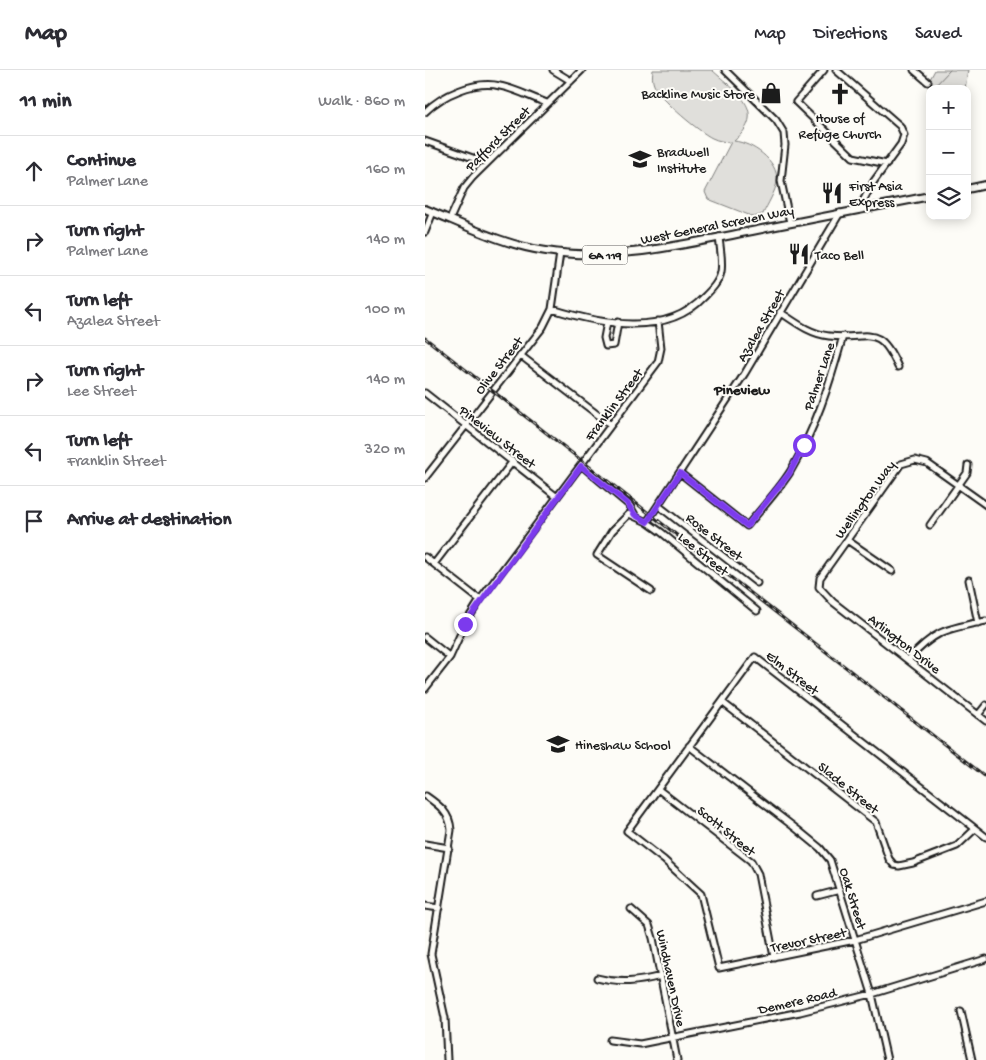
<!DOCTYPE html>
<meta charset="utf-8">
<style>
:root{--surface:#fff;--page:#f2f2f3;--text:#2b2b33;--muted:#7c7c81;--line:#e1e1e2}
body{margin:0;font-family:"Gochi Hand",sans-serif;background:var(--page);color:var(--text)}
.controls{position:absolute;right:15px;top:15px;display:grid;overflow:hidden;border-radius:10px;box-shadow:0 2px 12px #0003}
.controls button{width:45px;height:45px;display:grid;place-items:center;padding:0;border:0;border-bottom:1px solid var(--line);background:var(--surface);color:var(--text);font:25px sans-serif}
.stop{position:absolute;width:15px;height:15px;margin:-11px;border:4px solid #7c3aed;border-radius:50%;background:#fff}
.stop.end{background:#7c3aed;border-color:#fff;box-shadow:0 1px 5px #0008}
.list{margin:0;padding:0;list-style:none}
h2{display:flex;justify-content:space-between;align-items:center;height:65px;margin:0;padding:0 20px;font-size:21px}
h2 small{font-size:16px;font-weight:400;color:var(--muted)}
.list li{display:grid;grid-template-columns:32px 1fr auto;gap:15px;align-items:center;box-sizing:border-box;height:70px;padding:0 20px;border-top:1px solid var(--line)}
.list b{display:block;font-size:19px;white-space:nowrap}
.list p{margin:0;font-size:16px;white-space:nowrap;color:var(--muted)}
.list em{font-size:16px;font-style:normal;color:var(--muted)}
.icon{flex:none;width:28px;height:28px;fill:none;stroke:currentColor;stroke-width:2;stroke-linecap:round;stroke-linejoin:round}
.map{position:relative;flex:none;width:561px;height:990px;overflow:hidden}
header{display:flex;align-items:center;gap:30px;box-sizing:border-box;height:70px;padding:0 25px;background:var(--surface);border-bottom:1px solid var(--line)}
header strong{font-size:24px}
nav{display:flex;gap:28px;margin-inline-start:auto;font-size:18px}
main{display:flex}
aside{flex:1;background:var(--surface)}
.map>svg:first-child{display:block}
.green{fill:#e0dfdb;stroke:#7e7e7c}
.lines{fill:none;stroke-linecap:round;stroke-linejoin:round}
.stream{stroke:#797876;stroke-width:1}
.minor-casing{stroke:#1c1c1c;stroke-width:9}
.major-casing{stroke:#1c1c1c;stroke-width:10}
.minor{stroke:#fdfcf7;stroke-width:5}
.major{stroke:#fdfcf7;stroke-width:6}
.rail-casing{stroke:#1c1c1c;stroke-width:3}
.rail{stroke:#fdfcf7;stroke-width:1;stroke-dasharray:4;stroke-linecap:butt}
.route{stroke:#7c3aed;stroke-width:6}
.labels{text-anchor:middle;stroke-width:4;stroke-linejoin:round;paint-order:stroke}
.shield{fill:#fdfcf7;stroke:#605f5e;stroke-width:1}
.shield-label{font-size:12px;font-weight:bold;fill:#1c1c1c}
.poi-label{font-size:14px;fill:#1c1c1c;stroke:#fdfcf7;text-anchor:start}
.street-label{font-size:14px;fill:#1c1c1c;stroke:#fdfcf7}
.neighbourhood-label{font-size:15px;font-weight:bold;fill:#1c1c1c;stroke:#fdfcf7}
</style>
<header>
<strong>Map</strong>
<nav><a>Map</a><a>Directions</a><a>Saved</a></nav>
</header>
<main>
<aside>
<h2>11 min<small>Walk · 860 m</small></h2>
<ul class="list">
<li><svg class="icon" aria-label="ahead" viewBox="0 0 24 24"><path d="M12 20V5M6 11l6-6 6 6"/></svg><div><b>Continue</b><p>Palmer Lane</p></div><em>160 m</em></li>
<li><svg class="icon" aria-label="right" viewBox="0 0 24 24"><path d="M7 20v-9h11M14 6l5 5-5 5"/></svg><div><b>Turn right</b><p>Palmer Lane</p></div><em>140 m</em></li>
<li><svg class="icon" aria-label="left" viewBox="0 0 24 24"><path d="M17 20v-9H6M10 6l-5 5 5 5"/></svg><div><b>Turn left</b><p>Azalea Street</p></div><em>100 m</em></li>
<li><svg class="icon" aria-label="right" viewBox="0 0 24 24"><path d="M7 20v-9h11M14 6l5 5-5 5"/></svg><div><b>Turn right</b><p>Lee Street</p></div><em>140 m</em></li>
<li><svg class="icon" aria-label="left" viewBox="0 0 24 24"><path d="M17 20v-9H6M10 6l-5 5 5 5"/></svg><div><b>Turn left</b><p>Franklin Street</p></div><em>320 m</em></li>
<li><svg class="icon" aria-label="arrive" viewBox="0 0 24 24"><path d="M6 21V4h12l-3 4 3 4H6"/></svg><div><b>Arrive at destination</b></div></li>
</ul>
</aside>
<div class="map">
<svg width="561" height="990" viewBox="0 0 561 990">
<rect width="100%" height="100%" fill="#fdfcf7"/>
<filter id="ink" filterUnits="userSpaceOnUse"><feTurbulence type="fractalNoise" baseFrequency=".02" numOctaves="2"/><feDisplacementMap in="SourceGraphic" scale="10" xChannelSelector="R" yChannelSelector="G"/><feConvolveMatrix kernelMatrix="1 2 1 2 8 2 1 2 1" color-interpolation-filters="sRGB"/></filter>
<g filter="url(#ink)">
<!-- green -->
<path class="green" d="M228,0H287C311,22 344,41 309,71C327,73 353,90 352,111C351,121 342,135 338,144L329,147L283,129L280,122L306,72C300,72 293,71 287,68C273,61 239,32 231,19C227,12 227,7 228,0Z
M510,0H543L540,19H507L504,11Z"/>
<g class="lines">
<!-- stream -->
<path class="stream" d="M509,17L525,0"/>
<!-- minor casing -->
<g class="minor-casing">
<path id="minor" d="M128,0L146,11
M300,0L351,50L359,63L360,75L356,111L365,153
M399,0L371,32L428,87L462,94
M411,0L475,56L479,65L476,74L449,111L433,140
M489,0L503,12
M0,42C17,25 50,10 75,16C91,19 107,28 122,33
M0,71L62,93
M25,149L39,118L48,107L157,0
M0,162L8,142
M127,239C175,254 241,268 279,227C286,220 294,212 296,202C298,191 295,178 294,167
M355,242C370,252 385,264 404,266C443,271 453,251 473,297
M182,252L179,268L181,276L189,275L193,252
M95,285L186,355
M0,323L132,427
M156,395L205,436L210,445
M255,403L322,456C336,439 353,421 365,402C390,360 405,313 418,266
M0,408L118,257L127,239L135,183
M561,435L502,393L490,390L476,394L395,508L394,517L408,532L561,651
M234,436L332,513
M222,452L320,303L415,143
M505,455L542,403L543,395
M422,470L467,501
M0,487L55,530
M9,494L88,391
M544,510L553,553
M226,521L172,485L187,461L204,444L222,452L236,462L332,541
M0,567L25,587
M483,590C511,559 522,559 561,551
M0,619L25,587L40,554L55,530L233,292L236,278L233,251
M297,632L451,752L464,789L469,795L474,796L488,793L532,776L550,759
M553,645L561,635
M264,676L373,760L395,778L405,790L447,924L462,990
M234,720L326,791L333,804L349,887
M1,726C14,735 25,743 26,760L6,884L20,948L22,990
M561,767L330,587L202,761L239,790L276,824L294,898L430,870L561,831
M0,774L24,778
M392,826L415,820
M0,836L14,838
M206,839L224,855L228,868L252,990
M172,908C195,914 213,912 236,906
M536,941L547,990
M185,970L215,974L375,942L447,924L561,889"/>
</g>
<!-- major casing -->
<g class="major-casing">
<path id="major" d="M542,119L561,115
M0,139C40,155 78,175 121,181C190,192 259,174 327,161C386,149 445,138 505,126"/>
</g>
<!-- minor -->
<use href="#minor" class="minor"/>
<!-- major -->
<use href="#major" class="major"/>
<!-- rail casing -->
<g class="rail-casing">
<path id="rail" d="M0,268L561,707"/>
</g>
<!-- rail -->
<use href="#rail" class="rail"/>
</g>
</g>
<g class="lines" filter="url(#ink)">
<!-- route -->
<path class="route" d="M40,554L156,396L202,433L210,445L222,452L255,403L322,456L364,404L379,375"/>
</g>
<!-- icons -->
<defs>
<g id="shop-bare" transform="scale(1.725)"><path d="M-5-2.5h2.3a2.7 3.5 0 0 1 5.4 0H5L5.5 6h-11ZM-1.5-2.5h3a1.5 2.3 0 0 0-3 0Z" fill="#1c1c1c" stroke="#fdfcf7" stroke-width="2.5" paint-order="stroke"/></g>
<g id="church-bare" transform="scale(1.725)"><path d="M-1.2-6h2.4v3.5h3.3v2.4h-3.3V6h-2.4V-.1h-3.3v-2.4h3.3Z" fill="#1c1c1c" stroke="#fdfcf7" stroke-width="2.5" paint-order="stroke"/></g>
<g id="school-bare" transform="scale(1.725)"><path d="M0-5L7-2L0 1L-7-2ZM-4 1L0 2.5L4 1V4Q0 6-4 4Z" fill="#1c1c1c" stroke="#fdfcf7" stroke-width="2.5" paint-order="stroke"/></g>
<g id="restaurant-bare" transform="scale(1.725)"><path d="M-5-6h1v4h1v-4h1v4h1v-4h1v5L-1.5 .5V6h-2V.5L-5-1ZM5-6V6H3V1.5H1.5Q1.5-4 5-6Z" fill="#1c1c1c" stroke="#fdfcf7" stroke-width="2.5" paint-order="stroke"/></g>
</defs>
<g fill-rule="evenodd">
<use href="#shop-bare" x="346" y="23"/>
<use href="#church-bare" x="415" y="24"/>
<use href="#school-bare" x="215" y="89"/>
<use href="#restaurant-bare" x="407" y="123"/>
<use href="#restaurant-bare" x="374" y="184"/>
<use href="#school-bare" x="133" y="674"/>
</g>
<g class="labels">
<!-- shield labels -->
<rect class="shield" x="157.5" y="175.5" width="45" height="19" rx="4"/>
<g class="shield-label">
<text x="180" y="189">GA 119</text>
</g>
<!-- poi labels -->
<g class="poi-label">
<text x="330" y="28" text-anchor="end">Backline Music Store</text>
<text x="415" y="52" text-anchor="middle">House of<tspan x="415" dy="16">Refuge Church</tspan></text>
<text x="232" y="86">Bradwell<tspan x="232" dy="16">Institute</tspan></text>
<text x="424" y="120">First Asia<tspan x="424" dy="16">Express</tspan></text>
<text x="390" y="189">Taco Bell</text>
<text x="150" y="679">Hineshaw School</text>
</g>
<!-- street labels -->
<g class="street-label">
<text transform="translate(72 68) rotate(-45)" y="5">Pafford Street</text>
<text transform="translate(292 154) rotate(-11)" y="5">West General Screven Way</text>
<text transform="translate(335 255) rotate(-60)" y="5">Azalea Street</text>
<text transform="translate(73 295) rotate(-52)" y="5">Olive Street</text>
<text transform="translate(393 306) rotate(-71)" y="5">Palmer Lane</text>
<text transform="translate(188 334) rotate(-53)" y="5">Franklin Street</text>
<text transform="translate(73 366) rotate(38)" y="5">Pineview Street</text>
<text transform="translate(439 429) rotate(-54)" y="5">Wellington Way</text>
<text transform="translate(290 466) rotate(38)" y="5">Rose Street</text>
<text transform="translate(279 483) rotate(39)" y="5">Lee Street</text>
<text transform="translate(480 573) rotate(38)" y="5">Arlington Drive</text>
<text transform="translate(368 602) rotate(38)" y="5">Elm Street</text>
<text transform="translate(424 717) rotate(39)" y="5">Slade Street</text>
<text transform="translate(302 760) rotate(39)" y="5">Scott Street</text>
<text transform="translate(429 828) rotate(73)" y="5">Oak Street</text>
<text transform="translate(383 869) rotate(-12)" y="5">Trevor Street</text>
<text transform="translate(247 908) rotate(78)" y="5">Windhaven Drive</text>
<text transform="translate(372 930) rotate(-13)" y="5">Demere Road</text>
</g>
<!-- neighbourhood labels -->
<g class="neighbourhood-label">
<text x="317" y="324">Pineview</text>
</g>
</g>
</svg>
<div class="controls">
<button>+</button>
<button>−</button>
<button><svg class="icon" aria-label="layers" viewBox="0 0 24 24"><path d="M12 4l9 5-9 5-9-5zM3 14l9 5 9-5"/></svg></button>
</div>
<div class="stop" style="left:379px;top:375px"></div>
<div class="stop end" style="left:40px;top:554px"></div>
</div>
</main>
